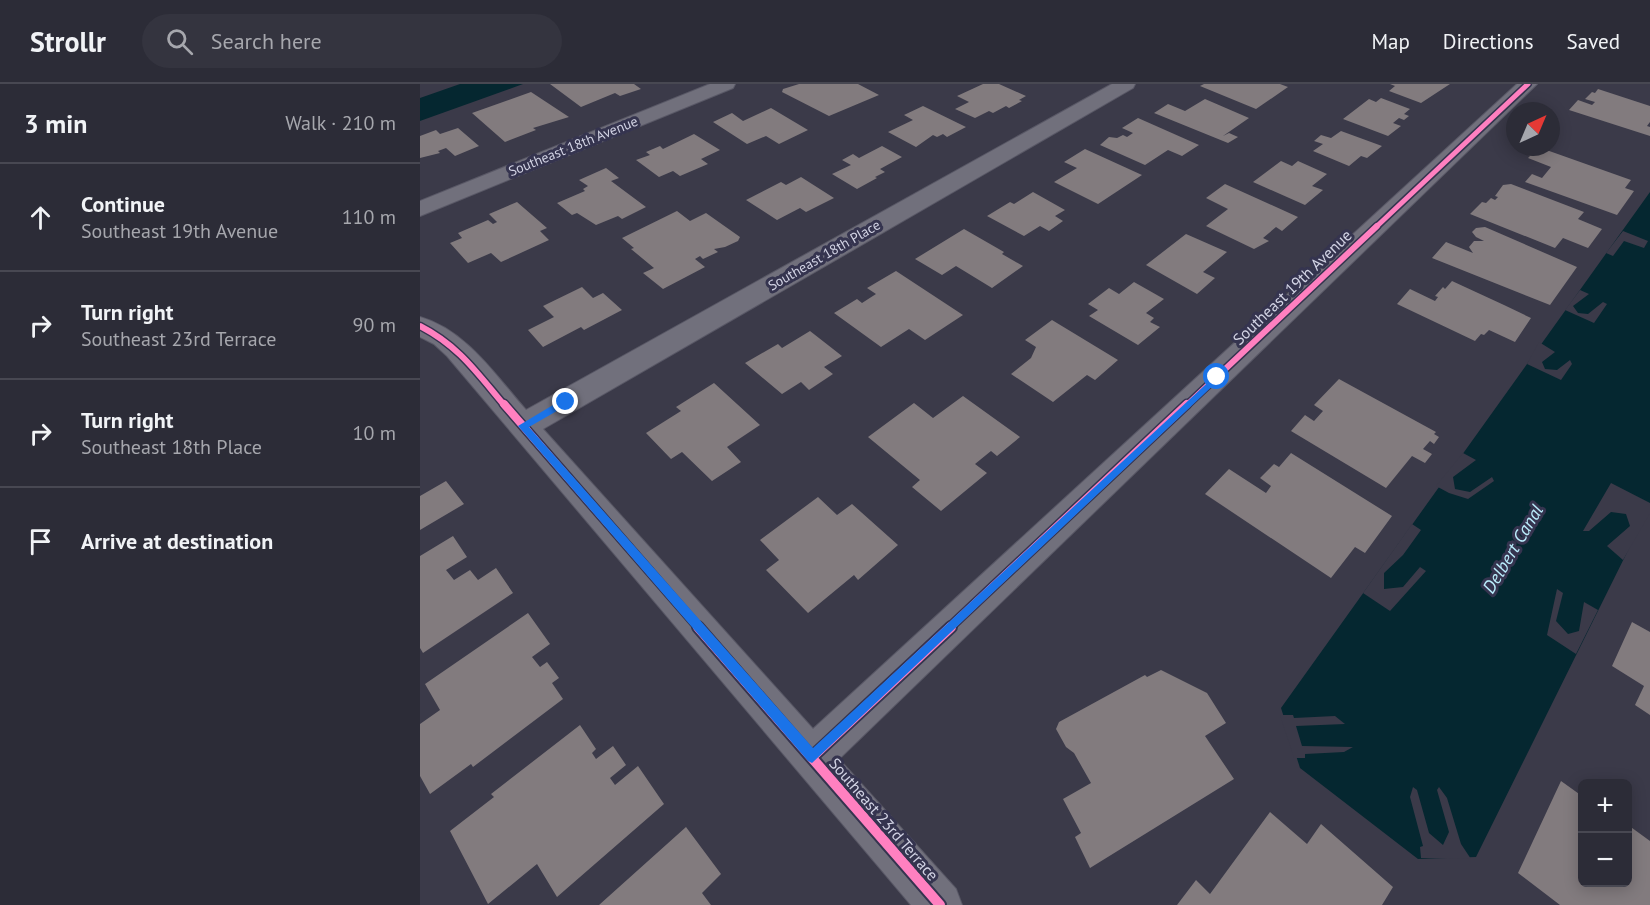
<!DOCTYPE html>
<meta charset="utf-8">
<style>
:root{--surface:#2c2c37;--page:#34343f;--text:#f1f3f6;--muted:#a6a7ad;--line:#484852}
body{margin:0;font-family:"PT Sans",sans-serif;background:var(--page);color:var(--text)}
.controls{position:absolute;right:18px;bottom:18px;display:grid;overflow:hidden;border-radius:9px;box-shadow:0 3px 15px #0003}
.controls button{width:54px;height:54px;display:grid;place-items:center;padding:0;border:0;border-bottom:2px solid var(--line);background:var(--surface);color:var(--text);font:30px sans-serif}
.compass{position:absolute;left:1086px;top:18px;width:54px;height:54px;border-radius:50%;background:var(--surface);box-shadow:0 3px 15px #0003;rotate:44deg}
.stop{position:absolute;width:18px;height:18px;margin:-14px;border:4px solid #1a73e8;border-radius:50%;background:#fff}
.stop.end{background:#1a73e8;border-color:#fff;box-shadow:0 2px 6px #0008}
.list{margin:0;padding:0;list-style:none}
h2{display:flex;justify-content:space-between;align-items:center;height:78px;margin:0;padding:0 24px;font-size:26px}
h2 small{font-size:20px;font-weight:400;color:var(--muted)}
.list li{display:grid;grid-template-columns:39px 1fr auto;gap:18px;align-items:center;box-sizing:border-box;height:108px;padding:0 24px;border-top:2px solid var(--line)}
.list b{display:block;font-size:22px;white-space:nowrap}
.list p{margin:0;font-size:20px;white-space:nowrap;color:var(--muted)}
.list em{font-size:20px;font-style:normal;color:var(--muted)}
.icon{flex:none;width:33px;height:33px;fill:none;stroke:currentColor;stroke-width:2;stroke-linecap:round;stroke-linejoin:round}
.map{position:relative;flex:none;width:1230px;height:821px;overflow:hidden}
header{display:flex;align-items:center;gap:36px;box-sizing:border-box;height:84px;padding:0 30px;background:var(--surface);border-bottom:2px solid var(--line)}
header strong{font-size:28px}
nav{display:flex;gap:33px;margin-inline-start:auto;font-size:21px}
.search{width:420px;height:54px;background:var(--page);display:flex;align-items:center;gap:15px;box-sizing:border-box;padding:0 21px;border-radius:33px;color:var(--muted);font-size:22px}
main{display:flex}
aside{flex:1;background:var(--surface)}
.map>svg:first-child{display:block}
.water{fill:#052730}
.pier{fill:#3b3a49}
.building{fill:#827b7e}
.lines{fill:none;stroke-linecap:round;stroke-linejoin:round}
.minor-casing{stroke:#595866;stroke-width:2}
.minor{fill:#71707c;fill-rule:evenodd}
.cycleway-far3-casing{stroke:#35344f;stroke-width:8}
.cycleway-far2-casing{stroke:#35344f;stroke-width:9}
.cycleway-far1-casing{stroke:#35344f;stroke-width:11}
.cycleway-casing{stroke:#35344f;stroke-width:14}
.cycleway-far3{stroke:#ff80c0;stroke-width:5}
.cycleway-far2{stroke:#ff80c0;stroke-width:6}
.cycleway-far1{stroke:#ff80c0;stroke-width:8}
.cycleway{stroke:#ff80c0;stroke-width:10}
.route{fill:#1a73e8}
.labels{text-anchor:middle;stroke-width:6;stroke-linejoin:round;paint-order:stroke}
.far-street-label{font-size:14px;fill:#d2d3e4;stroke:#35344f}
.street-label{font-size:16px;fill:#d2d3e4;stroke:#35344f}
.water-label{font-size:18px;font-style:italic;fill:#baedfc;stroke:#35344f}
</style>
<header>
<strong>Strollr</strong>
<div class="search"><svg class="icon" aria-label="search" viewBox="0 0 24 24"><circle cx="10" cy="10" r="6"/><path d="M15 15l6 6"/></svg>Search here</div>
<nav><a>Map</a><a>Directions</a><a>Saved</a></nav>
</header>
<main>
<aside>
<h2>3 min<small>Walk · 210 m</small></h2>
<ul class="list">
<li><svg class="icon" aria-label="ahead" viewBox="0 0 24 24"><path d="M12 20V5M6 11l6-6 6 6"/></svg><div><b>Continue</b><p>Southeast 19th Avenue</p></div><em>110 m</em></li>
<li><svg class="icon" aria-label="right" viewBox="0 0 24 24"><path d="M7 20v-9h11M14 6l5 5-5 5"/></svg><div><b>Turn right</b><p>Southeast 23rd Terrace</p></div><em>90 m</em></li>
<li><svg class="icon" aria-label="right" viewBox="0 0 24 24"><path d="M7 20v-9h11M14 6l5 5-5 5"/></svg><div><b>Turn right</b><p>Southeast 18th Place</p></div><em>10 m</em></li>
<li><svg class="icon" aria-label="arrive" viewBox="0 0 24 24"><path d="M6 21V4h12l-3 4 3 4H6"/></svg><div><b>Arrive at destination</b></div></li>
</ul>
</aside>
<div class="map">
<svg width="1230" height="821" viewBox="0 0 1230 821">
<rect width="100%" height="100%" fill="#3b3a49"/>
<!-- water -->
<path class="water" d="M40,0H103L0,37V14Z
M1230,108V422L1056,773L998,775L880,684L861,624Z"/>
<!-- pier -->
<path class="pier" d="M1203,147L1228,157L1224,164L1204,157L1193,172L1186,169Z
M1160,206L1169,210L1153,222L1158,229L1168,230L1183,218L1187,220L1174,239L1145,226Z
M1119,258L1135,268L1122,278L1125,285L1137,286L1150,276L1152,280L1141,296L1107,280Z
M1043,369L1056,376L1033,393L1035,405L1050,408L1072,393L1074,397L1048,415L1029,409L1016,402Z
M1191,399L1230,419V429L1203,476L1187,462L1210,442L1206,430L1191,428L1169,447H1163Z
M992,440L1001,446L983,471L964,489V505L983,503L1000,483L1006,487L970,527L943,509Z
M1137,505L1143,509L1136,537L1148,550L1159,547L1164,518L1178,526L1156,570L1127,551Z
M860,631H873L874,634L915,632L925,640L876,642L882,662L933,663L924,668L885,670V674H874Z
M993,703L997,706L1009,749L1023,761L1029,748L1017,706L1019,703L1027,714L1041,760L1051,775L1001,774L1000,763L1003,762L990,713Z"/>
<!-- building -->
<path class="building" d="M130,0H214L221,5L200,12L195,9L161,23Z
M379,0H438L459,11L409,32L362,8L363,5Z
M563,0H579L606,12L599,16L602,17L589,24L586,22L573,29L569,27L555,34L535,25L549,18L537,12Z
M784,0H860L868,3L836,25L780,2Z
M970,0H1030L1001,19L969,7L975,2Z
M1178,5L1230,22V38L1227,42L1230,43V52L1149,26L1158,16L1172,21L1175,18L1165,15L1172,8L1175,9Z
M111,8L149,33L113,44L116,46L85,58L52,29Z
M961,14L990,25L984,30L989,32L984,36L979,34L973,39L981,42L968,52L923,35L949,15L956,18Z
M785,15L829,34L803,52L809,49L818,53L808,59L734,29L748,20L765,27Z
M503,22L546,43L527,53L523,50L517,53L513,51L496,63L468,48L493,36L484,31Z
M351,24L388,46L359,60L346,52L327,60L293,38L312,29L323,37Z
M718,34L779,61L762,72L748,66L725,81L680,61L689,53L697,54L703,51L707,53L713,49L702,44Z
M38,44L59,62L35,72L26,64L18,67L20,69L0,74V52L16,46L20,50Z
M921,47L962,62L947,74L941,72L929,82L893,67L903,60L894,57L901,51L911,54Z
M274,50L300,66L281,75L288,80L260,92L253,87L239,93L216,76L230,71L226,68L240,62L243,65Z
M462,62L482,73L460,85L465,88L455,93L457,94L437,105L412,90L431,81L422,76L433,70L439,74Z
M1118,63L1211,96L1205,104L1214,107L1197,131L1105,98L1112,90L1122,94L1131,83L1108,74L1110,72L1108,71Z
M665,65L722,91L678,120L634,98L657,84L644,78Z
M861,77L872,82L878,77L907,90L892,102L903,106L885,121L833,98Z
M186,84L199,94L191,97L226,123L202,135L198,132L176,141L157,129L152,131L137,119L165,107L163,105L168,102L159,96Z
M381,93L414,114L386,128L380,124L357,136L326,116L361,98L366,101Z
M805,100L878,133L862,147L856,143L843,154L849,157L834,165L786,142L808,125L786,114Z
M1091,100L1164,128L1158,135L1182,145L1168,164L1143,154L1135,164L1050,130L1062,118L1066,119L1071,114L1075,116L1078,113L1075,112L1083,101Z
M613,108L645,126L635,132L643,137L629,147L620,142L604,152L567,132L590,118L594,120Z
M97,118L127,144L120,147L129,156L81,178L71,169L48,179L30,159L42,154L38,149L68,136L73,140L77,138L69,130Z
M257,127L270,137L286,129L320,153L318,157L305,163L294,165L298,168L283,175L280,172L275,175L285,183L243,205L223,189L234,184L211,165L214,164L202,154Z
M1065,143L1157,183L1130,221L1012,174L1026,158L1053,169L1049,163L1054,157H1064L1056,153L1052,148L1056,144Z
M544,145L584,168L582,170L603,182L572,204L536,182L522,191L495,175Z
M766,150L807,168L783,188L795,194L777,210L726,181Z
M476,187L543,231L505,256L489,245L461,263L414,229L437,215L442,219L456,210L447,204Z
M1032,197L1084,221L1111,234L1095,258L1069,246L1064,251L1061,250L1055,257L977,220L990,205L1015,217L1018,213L1015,212L1023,203L1025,205Z
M714,198L744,215L726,229L734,234L730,238L740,243L718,261L669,232L678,226L668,220L689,204L699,210Z
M162,203L173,214L183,209L202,226L164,246L161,243L123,263L108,246L134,233L123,222Z
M632,236L698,276L675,296L667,291L633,318L591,290L611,274L616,263L605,256Z
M390,247L422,272L404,283L413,290L389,306L381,298L362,310L325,279L358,260L362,264Z
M919,295L1016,348L1014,350L1019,353L1014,360L1010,357L1003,365L1012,370L1005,379L992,372L966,404L871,347L885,331L894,337L903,327L894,321Z
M294,299L340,341L307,363L321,378L292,397L262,368L251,375L226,349L261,327L256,323Z
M543,312L600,353L577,372L571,367L555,380L567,389L521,427L492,403L500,396L448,353L494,319L513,334Z
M871,369L972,432L945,469L935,463L911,494L785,410L809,385L846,409L851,402L840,394L854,380L859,383Z
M26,397L44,420L0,446V412Z
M398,413L417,431L432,420L478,461L438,496L434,491L388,529L346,486L359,476L340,456Z
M33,452L47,473L26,486L34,496L50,486L58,496L76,484L93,509L3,569L0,564V472Z
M108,529L130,560L112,573L120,583L127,578L139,594L132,599L143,615L53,683L51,680L10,710L0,692V640L20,626L5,600Z
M1212,538L1230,548V631L1215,621L1224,602L1192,582Z
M741,586L787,609L806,639L785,652L814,695L670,784L655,753L661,749L643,715L671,699L654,669L646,663L636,645L639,638L725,591L727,593Z
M160,641L176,665L172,669L176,675L193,662L206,681L190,694L195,701L218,682L244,720L137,813L117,780L68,820L30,747L74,713L71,710Z
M1141,697L1162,712V798H1208V741L1230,757V821H1140L1098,789Z
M850,728L887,760L901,740L973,803L962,821H757L776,796L790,810Z
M266,743L301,790L282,809L291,821H179Z"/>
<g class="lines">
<!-- minor casing -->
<g class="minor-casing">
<path id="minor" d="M290,0H315L313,4L0,132V117Z
M692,0H715L713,4L123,345L393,645L1097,0H1117L419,675L536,805L542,821H491L27,272L14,260L0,253V233C46,246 76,292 106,326Z"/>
</g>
<!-- minor -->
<use href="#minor" class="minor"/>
<!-- cycleway-far3 casing -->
<g class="cycleway-far3-casing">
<path id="cycleway-far3" d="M955,144L1108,0"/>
</g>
<!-- cycleway-far2 casing -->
<g class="cycleway-far2-casing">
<path id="cycleway-far2" d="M0,242C39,262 57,289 85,322
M766,322L957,142"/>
</g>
<!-- cycleway-far1 casing -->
<g class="cycleway-far1-casing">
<path id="cycleway-far1" d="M84,320L279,544
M529,544L767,320"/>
</g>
<!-- cycleway casing -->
<g class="cycleway-casing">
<path id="cycleway" d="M278,543L520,821
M392,673L531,543"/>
</g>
<!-- cycleway-far3 -->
<use href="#cycleway-far3" class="cycleway-far3"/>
<!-- cycleway-far2 -->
<use href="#cycleway-far2" class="cycleway-far2"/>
<!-- cycleway-far1 -->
<use href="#cycleway-far1" class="cycleway-far1"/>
<!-- cycleway -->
<use href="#cycleway" class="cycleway"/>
</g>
<!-- route -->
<path class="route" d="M797,290L802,293L800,295L392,679L388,677L98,342L143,315H149V320L109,343L393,664Z"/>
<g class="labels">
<!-- far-street labels -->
<g class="far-street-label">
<text transform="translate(153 62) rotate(-22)" y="5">Southeast 18th Avenue</text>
<text transform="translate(404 171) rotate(-30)" y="5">Southeast 18th Place</text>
</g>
<!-- street labels -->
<g class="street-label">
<text transform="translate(872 203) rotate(-44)" y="6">Southeast 19th Avenue</text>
<text transform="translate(464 735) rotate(49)" y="6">Southeast 23rd Terrace</text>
</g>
<!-- water labels -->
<g class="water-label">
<text transform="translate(1093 465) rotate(-59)" y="6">Delbert Canal</text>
</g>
</g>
</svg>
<div class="controls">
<button>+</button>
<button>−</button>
</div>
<svg class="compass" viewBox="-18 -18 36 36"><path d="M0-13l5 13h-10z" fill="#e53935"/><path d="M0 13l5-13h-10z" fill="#a6a7ad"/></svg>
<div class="stop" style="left:797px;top:293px"></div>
<div class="stop end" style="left:146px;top:318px"></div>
</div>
</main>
